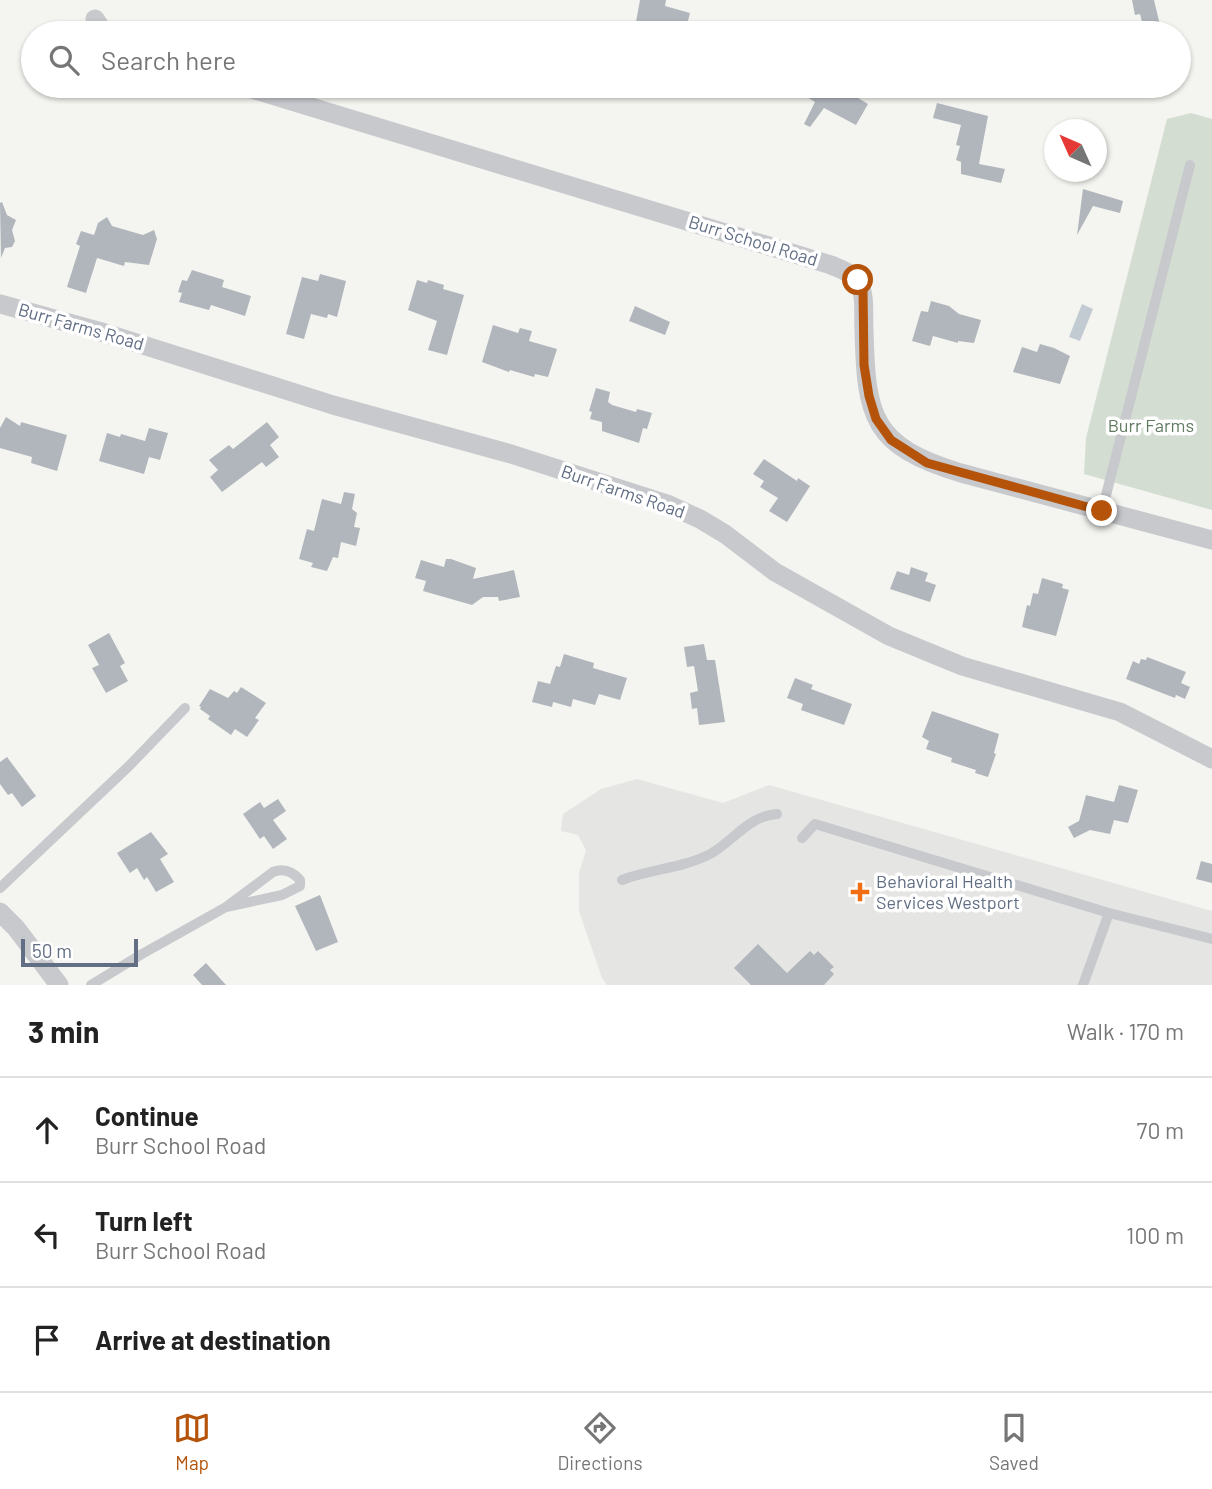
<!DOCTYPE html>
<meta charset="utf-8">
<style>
:root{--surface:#fff;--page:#f2f2f2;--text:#222;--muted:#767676;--line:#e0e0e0;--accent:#b45309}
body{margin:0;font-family:Barlow,sans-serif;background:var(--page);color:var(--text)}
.compass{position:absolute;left:1044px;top:119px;width:63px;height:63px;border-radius:50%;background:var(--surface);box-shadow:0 2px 5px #0004;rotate:315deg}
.scale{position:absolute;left:21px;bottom:18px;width:117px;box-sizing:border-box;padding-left:7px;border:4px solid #616e84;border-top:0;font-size:19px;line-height:24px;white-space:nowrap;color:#616e84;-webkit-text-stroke:5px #fff;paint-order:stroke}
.stop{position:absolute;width:21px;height:21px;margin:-16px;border:5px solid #b45309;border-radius:50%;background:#fff}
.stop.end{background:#b45309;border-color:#fff;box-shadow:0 2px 7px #0008}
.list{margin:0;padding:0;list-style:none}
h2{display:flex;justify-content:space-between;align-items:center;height:91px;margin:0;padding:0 28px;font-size:30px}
h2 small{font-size:23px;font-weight:400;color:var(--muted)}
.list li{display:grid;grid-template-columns:46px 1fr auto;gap:21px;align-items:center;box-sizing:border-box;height:105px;padding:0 28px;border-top:2px solid var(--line)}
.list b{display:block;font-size:26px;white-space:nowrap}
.list p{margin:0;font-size:23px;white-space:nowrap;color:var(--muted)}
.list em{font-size:23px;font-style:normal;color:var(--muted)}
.icon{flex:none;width:38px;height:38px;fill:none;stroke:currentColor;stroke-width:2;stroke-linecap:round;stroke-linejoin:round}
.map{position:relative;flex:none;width:1212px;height:985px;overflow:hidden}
.search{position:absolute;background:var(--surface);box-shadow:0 2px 5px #0004;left:21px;right:21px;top:21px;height:77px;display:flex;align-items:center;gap:18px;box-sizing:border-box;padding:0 24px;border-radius:38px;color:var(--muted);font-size:26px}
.sheet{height:406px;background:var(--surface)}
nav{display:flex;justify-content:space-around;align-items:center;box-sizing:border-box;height:98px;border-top:2px solid var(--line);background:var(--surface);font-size:19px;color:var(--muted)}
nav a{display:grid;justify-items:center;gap:4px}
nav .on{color:var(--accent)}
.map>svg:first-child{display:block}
.built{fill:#e5e5e4}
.green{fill:#d4ddd1}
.water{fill:#c3cbd2}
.building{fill:#b1b6bd}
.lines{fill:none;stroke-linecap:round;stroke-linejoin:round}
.service{stroke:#c7c9cd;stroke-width:10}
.minor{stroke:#c7c9cd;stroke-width:19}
.route{stroke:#b45309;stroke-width:9}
.poi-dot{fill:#f26e14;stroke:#fff;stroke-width:2.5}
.labels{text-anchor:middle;stroke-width:7;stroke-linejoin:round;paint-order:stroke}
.street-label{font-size:18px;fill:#616e84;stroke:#fff}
.park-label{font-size:18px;fill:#617b61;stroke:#fff}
.poi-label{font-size:18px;fill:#616e84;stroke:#fff;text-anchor:start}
</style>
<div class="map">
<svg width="1212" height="985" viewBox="0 0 1212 985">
<rect width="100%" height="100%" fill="#f4f5f0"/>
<!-- built -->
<path class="built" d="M637,779L723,803L769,785L1212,911V985H607L602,978L579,911V873L586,850L578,835L561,831L563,814L601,789Z"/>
<!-- green -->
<path class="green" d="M1191,113L1212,119V510L1084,474L1086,438L1167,119Z"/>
<!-- water -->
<path class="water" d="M1082,304L1093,309L1080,341L1069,337Z"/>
<!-- building -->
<path class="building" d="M640,0H666L665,6L690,13L685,33L659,30L658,33H634Z
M1132,0H1154L1160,25L1144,29L1140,14L1135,15Z
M806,86H838L868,104L856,125L824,108L810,127L804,124L815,102L802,94Z
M937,103L988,116L979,164L1005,169L1001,183L961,174V162L956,160L960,146L956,145L961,125L933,118Z
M1083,189L1123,201L1120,213L1093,206L1077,235Z
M2,202L7,215L16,220L12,230L15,241L12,247L5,248L1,258L0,203Z
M107,217L112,226L143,235L154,230L157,239L149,265L125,262L124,266L97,258L86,293L67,287L80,246L76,244L81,231L94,235L98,223Z
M192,270L224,280L222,287L251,296L245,316L211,305L209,310L179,302L182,293L178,292L182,280L187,281Z
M320,274L346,281L337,317L328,314L327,318L311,314L304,339L286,334L302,277L318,281Z
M417,280L427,283L428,280L444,285L443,289L464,295L447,355L428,350L437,321L408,310Z
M931,301L949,306L959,314L981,320L974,343L958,341V343L933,336L930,346L912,341L921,311L928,312Z
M635,306L670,322L665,335L629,321Z
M493,325L518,333L520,328L532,331L529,341L557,349L548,377L535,374L534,377L510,370L509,372L482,362Z
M1040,344L1054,348L1070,356L1060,384L1013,372L1022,347L1037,352Z
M596,388L610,392L608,402L612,405L636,412L637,409L652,413L647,429L643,428L639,443L602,431V422L590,419L592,412L589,411Z
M6,417L20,426L21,422L67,435L57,471L31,463L32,457L0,448V428Z
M267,422L279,437L270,445L279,457L266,467L262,462L222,492L210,477L218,470L209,460L229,445L233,449Z
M149,428L168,433L160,460L149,457L144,474L99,461L107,433L120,437L121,434L145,441Z
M764,459L797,481L798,478L810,486L787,522L769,511L778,498L760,487L764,481L753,474Z
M344,492L355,494L352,509L357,513L354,527L360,528L356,546L341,542L338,558L333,557L327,571L311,567L313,563L299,559L307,529L314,531L322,499L341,504Z
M446,559H451L476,568L473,579L514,570L520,597L499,601L498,597H483L472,605L423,591L426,581L415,578L421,560L444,567Z
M911,567L928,573L925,581L936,585L930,602L890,589L897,571L909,575Z
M1042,578L1063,584L1062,588L1069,590L1056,636L1022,627L1027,605L1030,606L1033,593L1038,594Z
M109,633L125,663L120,666L128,681L106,693L92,668L99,665L88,645Z
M704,644L707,660H715L725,722L699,725L697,708L692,709L690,693L698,691L694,666L687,667L684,647Z
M564,654L594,663L593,668L627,678L620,700L599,694L595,705L573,699L571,707L553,702L552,707L532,702L538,681L550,684L556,666L560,667Z
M1147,657L1186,672L1181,683L1190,687L1185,699L1176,695L1175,698L1126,679L1133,661L1139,664L1141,659L1146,660Z
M795,678L813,685L811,689L852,704L844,725L801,710L803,704L787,698Z
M241,687L266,703L255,718L259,720L247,737L235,729L231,735L208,719L210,716L200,709L201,707L199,706L210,689L228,698L234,691L237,693Z
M932,711L999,734L994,753L996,754L988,777L975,773L976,770L951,762L952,758L926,749L929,741L922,737Z
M7,757L36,796L22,807L12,793L8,795L0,784V762Z
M1119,785L1138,790L1128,823L1114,820L1110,834L1090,830L1074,838L1068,827L1079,821L1086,795L1114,802Z
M278,799L286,811L273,820L287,839L273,849L264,836L260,839L243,814L260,802L264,808Z
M151,832L168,854L160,859L174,882L156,892L147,877L144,880L137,868L130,873L117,853Z
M1201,861L1212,864V883L1196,879Z
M320,895L338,942L316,951L295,906Z
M758,944L787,973L810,951L814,955L818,951L834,967L830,970L834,974L824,985H751L734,968Z
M206,963L226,985H202L193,975Z"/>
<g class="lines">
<!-- service -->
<path class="service" d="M1102,511L1190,165
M802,838L815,824L1109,913L1212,939
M622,880C651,869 685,868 712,853C735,839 749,816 777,814
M0,888L129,766L185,708
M91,985L142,954L226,907L273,872C284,868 292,871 300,880V886L282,895L226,907
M1083,985L1109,913"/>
<!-- minor -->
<path class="minor" d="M95,19L104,33
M242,86L831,265C840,269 853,273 858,281C866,295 863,314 864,329C866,418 872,446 961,473L1212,540
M0,304L105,333L333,405L511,454L667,504L700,519L725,534L775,572L889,636L962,666L1120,712L1212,759
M0,912L16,928L59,985"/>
</g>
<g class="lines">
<!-- route -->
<path class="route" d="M858,280L863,291L864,365L869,396L876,419L891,440L927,463L1102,511"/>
</g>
<!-- markers -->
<path class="poi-dot" d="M856.5 881.5h7v7h7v7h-7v7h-7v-7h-7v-7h7z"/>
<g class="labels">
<!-- street labels -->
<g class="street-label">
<text transform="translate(753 241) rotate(17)" y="6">Burr School Road</text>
<text transform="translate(81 327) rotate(16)" y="6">Burr Farms Road</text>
<text transform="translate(623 492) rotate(19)" y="6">Burr Farms Road</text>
</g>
<!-- park labels -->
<g class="park-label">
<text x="1151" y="432">Burr Farms</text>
</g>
<!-- poi labels -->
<g class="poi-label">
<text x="876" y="888">Behavioral Health<tspan x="876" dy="21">Services Westport</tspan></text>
</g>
</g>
</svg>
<svg class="compass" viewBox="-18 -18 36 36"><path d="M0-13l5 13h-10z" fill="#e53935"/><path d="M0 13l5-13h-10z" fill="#767676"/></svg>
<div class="scale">50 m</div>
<div class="stop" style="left:858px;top:280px"></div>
<div class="stop end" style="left:1102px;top:511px"></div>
<div class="search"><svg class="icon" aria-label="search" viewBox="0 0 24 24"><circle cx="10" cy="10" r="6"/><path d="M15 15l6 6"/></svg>Search here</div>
</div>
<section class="sheet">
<h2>3 min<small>Walk · 170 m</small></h2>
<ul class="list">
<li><svg class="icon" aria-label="ahead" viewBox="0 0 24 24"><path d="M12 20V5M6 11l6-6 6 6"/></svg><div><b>Continue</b><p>Burr School Road</p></div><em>70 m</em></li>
<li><svg class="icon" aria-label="left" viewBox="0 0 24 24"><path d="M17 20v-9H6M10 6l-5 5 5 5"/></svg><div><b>Turn left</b><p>Burr School Road</p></div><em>100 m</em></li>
<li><svg class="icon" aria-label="arrive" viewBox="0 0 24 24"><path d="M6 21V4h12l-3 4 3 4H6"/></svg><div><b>Arrive at destination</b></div></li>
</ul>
</section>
<nav>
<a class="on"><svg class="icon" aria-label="map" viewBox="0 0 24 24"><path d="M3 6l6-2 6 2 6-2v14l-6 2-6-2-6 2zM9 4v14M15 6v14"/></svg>Map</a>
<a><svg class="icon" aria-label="directions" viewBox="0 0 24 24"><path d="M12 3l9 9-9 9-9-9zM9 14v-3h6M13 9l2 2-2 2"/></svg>Directions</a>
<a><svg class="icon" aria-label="saved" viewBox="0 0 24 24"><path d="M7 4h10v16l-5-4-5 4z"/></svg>Saved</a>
</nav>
